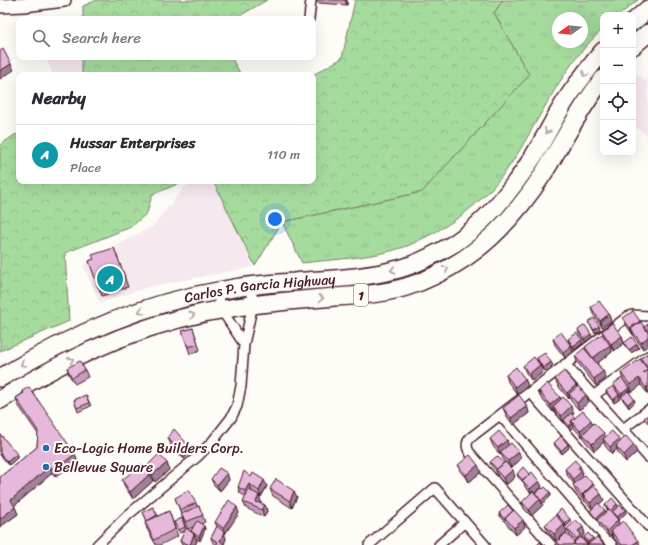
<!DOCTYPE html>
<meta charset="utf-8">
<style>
:root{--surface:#fff;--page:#f2f2f3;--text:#2b2b33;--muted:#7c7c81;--line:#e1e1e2;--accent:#1f6fb2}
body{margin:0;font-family:Sriracha,sans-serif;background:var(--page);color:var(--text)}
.controls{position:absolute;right:12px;top:12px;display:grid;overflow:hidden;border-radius:8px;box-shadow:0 4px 16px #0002}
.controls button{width:36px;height:36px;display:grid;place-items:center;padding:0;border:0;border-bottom:1px solid var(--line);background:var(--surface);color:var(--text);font:20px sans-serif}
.compass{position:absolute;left:552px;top:12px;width:36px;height:36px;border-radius:50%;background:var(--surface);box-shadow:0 4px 16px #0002;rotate:256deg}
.you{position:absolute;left:275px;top:219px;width:14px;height:14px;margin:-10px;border:3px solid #fff;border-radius:50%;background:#1a73e8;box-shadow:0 0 0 6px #1a73e833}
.badge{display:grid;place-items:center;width:26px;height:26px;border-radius:50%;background:var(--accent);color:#fff;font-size:13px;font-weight:700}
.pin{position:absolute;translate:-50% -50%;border:2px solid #fff;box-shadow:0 1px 4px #0006}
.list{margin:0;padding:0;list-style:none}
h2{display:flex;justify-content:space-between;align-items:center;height:52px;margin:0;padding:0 16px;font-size:17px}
h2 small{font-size:13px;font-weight:400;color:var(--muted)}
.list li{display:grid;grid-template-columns:26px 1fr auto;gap:12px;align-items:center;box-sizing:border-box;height:60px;padding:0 16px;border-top:1px solid var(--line)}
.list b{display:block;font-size:15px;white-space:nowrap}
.list p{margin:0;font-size:13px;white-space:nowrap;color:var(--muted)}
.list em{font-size:13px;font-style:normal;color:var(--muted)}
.icon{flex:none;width:22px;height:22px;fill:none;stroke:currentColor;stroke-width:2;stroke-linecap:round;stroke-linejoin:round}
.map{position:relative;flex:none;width:648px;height:545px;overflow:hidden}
.search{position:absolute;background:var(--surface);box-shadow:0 4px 16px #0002;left:16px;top:16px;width:300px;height:44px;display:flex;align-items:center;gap:10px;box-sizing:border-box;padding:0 14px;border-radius:8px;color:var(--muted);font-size:15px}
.panel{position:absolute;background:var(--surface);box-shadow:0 4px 16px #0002;left:16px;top:72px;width:300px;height:112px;border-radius:8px}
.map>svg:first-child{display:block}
.built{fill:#f6e8ef}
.grass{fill:url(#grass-tufts);stroke:#787d64;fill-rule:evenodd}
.forest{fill:url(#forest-crowns);stroke:#787d64}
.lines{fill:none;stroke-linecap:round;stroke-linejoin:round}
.street-casing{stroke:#4a1f2b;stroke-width:12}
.secondary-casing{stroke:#4a1f2b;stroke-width:16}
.highway-casing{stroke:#4a1f2b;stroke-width:20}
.street{stroke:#fdfcf7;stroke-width:9}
.secondary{stroke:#fdfcf7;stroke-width:13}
.highway{stroke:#fdfcf7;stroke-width:17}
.wall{fill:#c69ebc;stroke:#4a1f2b}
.shaded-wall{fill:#a18199;stroke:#4a1f2b}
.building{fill:#e6b8db;stroke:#4a1f2b}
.oneway{stroke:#ac999b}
.poi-dot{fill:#1f6fb2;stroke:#fdfcf7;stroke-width:1.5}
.labels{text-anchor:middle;stroke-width:4;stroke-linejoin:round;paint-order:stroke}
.shield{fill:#fdfcf7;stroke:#806168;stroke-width:1}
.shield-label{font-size:13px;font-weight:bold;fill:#4a1f2b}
.street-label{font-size:14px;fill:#4a1f2b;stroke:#fdfcf7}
.poi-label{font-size:14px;fill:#4a1f2b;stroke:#fdfcf7;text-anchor:start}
</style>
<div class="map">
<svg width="648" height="545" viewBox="0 0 648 545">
<defs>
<pattern id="grass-tufts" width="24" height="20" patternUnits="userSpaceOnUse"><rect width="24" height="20" fill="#a6db9e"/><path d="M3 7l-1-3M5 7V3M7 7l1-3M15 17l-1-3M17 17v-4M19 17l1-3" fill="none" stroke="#90bc88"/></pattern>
<pattern id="forest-crowns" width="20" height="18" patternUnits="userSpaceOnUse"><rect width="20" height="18" fill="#a6db9e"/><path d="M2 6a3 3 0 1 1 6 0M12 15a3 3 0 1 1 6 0" fill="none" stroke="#90bc88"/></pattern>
</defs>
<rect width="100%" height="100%" fill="#fdfcf7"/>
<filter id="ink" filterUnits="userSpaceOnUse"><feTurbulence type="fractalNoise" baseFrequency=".025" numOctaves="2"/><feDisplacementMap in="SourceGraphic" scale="8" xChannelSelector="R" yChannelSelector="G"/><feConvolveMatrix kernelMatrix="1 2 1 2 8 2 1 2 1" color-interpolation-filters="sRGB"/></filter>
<g filter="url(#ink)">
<!-- built -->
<path class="built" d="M48,57H82V75H53L48,62Z
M633,71L648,82V136L633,125Z
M192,181H212L218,185L253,267L148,287L100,303L83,266L95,256L152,227L185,187Z"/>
<!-- grass -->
<path class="grass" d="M503,0H638L619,15H603V29C569,59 548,102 525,141C500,186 470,215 424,238C417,241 411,245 404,247C373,258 335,259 302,263L282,222L422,192L529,75L494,13ZM558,18H582V42H558Z"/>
<!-- forest -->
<path class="forest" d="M97,0H267L234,19H83V6Z
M355,0H503L494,13L529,75L422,192L282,222L255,266L213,181H313V75L342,58Z
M82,57H231L241,75H82Z
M16,134L19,140V181H184L152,195L147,213L131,227L65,253L69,321L0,351V145Z"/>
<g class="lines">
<!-- street casing -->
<g class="street-casing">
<path id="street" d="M309,19L311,0
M218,291L221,309L244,344
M565,364L648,457
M530,392L648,526
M593,396L648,356
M500,415L612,545
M623,429L648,410
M97,545L128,515L197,457L212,442L231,418L237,406L241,386L244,344L253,304L251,286
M369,545L435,488L485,545
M439,545L465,522
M551,545L470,453C466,447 466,443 470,438L627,317L632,315L648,316"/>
</g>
<!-- secondary casing -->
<g class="secondary-casing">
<path id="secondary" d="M0,6L24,5L64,0"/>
</g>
<!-- highway casing -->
<g class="highway-casing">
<g id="highway">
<path d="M633,22L648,9"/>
<path d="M633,46L648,33"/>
<path id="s1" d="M0,378C67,337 140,304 218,291C243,286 269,283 294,282C329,279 365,278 399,269C418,264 438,253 455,243C486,222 511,191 531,160C544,140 554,118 568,97C579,81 590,66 603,51"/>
<path d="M0,400C72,354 152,319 237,307C269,302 302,300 334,297C358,296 383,294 406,287C426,281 447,270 465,258C497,236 524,204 545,171C564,140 580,108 603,79"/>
</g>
</g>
<!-- street -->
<use href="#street" class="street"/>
<!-- secondary -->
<use href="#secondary" class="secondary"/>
<!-- highway -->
<use href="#highway" class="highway"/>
</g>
<!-- wall -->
<path class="wall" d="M317,0H347V5L318,3Z
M114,248L128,287L102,296L89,261L94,259Z
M591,307L611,321L602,327L593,314Z
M623,318L640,321L643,349L626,325Z
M588,322L599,326L600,330L595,333L590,325Z
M193,328L200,350L190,354L182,331Z
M578,330L591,334L592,337L585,342L579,333Z
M602,331L622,336L624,343L614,351L610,345L612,352L597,363L603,371L606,378L596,386L577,362L575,356L587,351L585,347L604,337Z
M553,339L573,352L565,358L555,345Z
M568,339L583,343L574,350L569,342Z
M624,343L637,344L639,348L631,353L625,346Z
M648,353V394L641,385L632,392L623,380L621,373L642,362L641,358Z
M537,358L553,365L545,371L538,362Z
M540,365L543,372L532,381L526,373L523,366Z
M67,368L85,370L88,377L75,384L69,375Z
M506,375L525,379L528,386L517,394L508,382Z
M555,379L576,385L577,387L589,402L579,410L571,401L570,398L569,399L558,386Z
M613,384L629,388L630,391L629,392L635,402L629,408L623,400L621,397L614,388Z
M22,391L75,454L77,460L56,477L52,473L14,506L18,514L0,527V477L37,447L38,434L18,405L16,398L23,393Z
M539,391L560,397L561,400L574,413L572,415L575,418L593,424L605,437L620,442L637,452L626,462L618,453L617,449L612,454L605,446L604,442L594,451L585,441L583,436L582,437L573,427L570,430L564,422V423L556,413L554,410L553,412L541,398Z
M606,391L619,395L620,399L614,403L607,394Z
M86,395L91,406L78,412L74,400Z
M527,406L529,413L513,425L506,415L503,408Z
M0,434L18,457L9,465L0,455Z
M168,438L190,452L184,459L171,445Z
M490,439L507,440L508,445L521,459L511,468L503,459L501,454L500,455L493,446Z
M554,443L569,448L562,454L555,446Z
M490,462L515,477L506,485L498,477L496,471L491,465Z
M167,463L169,470L155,482L151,478L153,481L133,499L125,487L122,480L147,470L146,467Z
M458,465L481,472L469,482L460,471Z
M565,469L583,473L582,474L583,477L593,486L604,500L599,504L606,512L608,510L606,508L605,505L617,504L618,507L625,510L626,513L618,520L617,518L619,524L640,545H619L613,537L612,534L609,537L600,527L598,521L591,514L590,511L592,509L585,501H584L576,492L573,485L574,484L567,475Z
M227,473L229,480L220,491L214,485L211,479Z
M517,474H529L539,481L542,487L535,493L543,489L550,492L551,496L542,504L543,505L531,516L524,509L522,502L531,493L525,487L524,483L518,477Z
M251,477L267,486L261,497L259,496L261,502V503L265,505L267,511L264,517L246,508L243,502L246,497L240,493L238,487Z
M270,489L297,497L292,508L273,496Z
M175,498L196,503L197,506H199L205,522L201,524L204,526L205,529L200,541L196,538L197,541L195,545H182L180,541L185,531L180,533L174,522L182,518L186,529L191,531L193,527L188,529L184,521Z
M153,507L158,516L169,511L178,536L160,545H156L147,529L145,522L147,521L143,512Z
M513,511L523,520L525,527L516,535L500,516L499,513Z
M239,513L225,534L224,533L226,539L224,544L225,545H214L211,538L217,527L215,522Z
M556,514L571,522L566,527L559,519L564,525L567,532L556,541L548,531L545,525L557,517Z
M567,529L585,533L582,537L583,539L587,545L588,544L585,541L584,537L593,538V540L604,545H558L557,542H574L575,541L570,536Z"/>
<!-- shaded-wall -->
<path class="shaded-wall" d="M345,0H347V5Z
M11,64L14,70L0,79V71Z
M609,314L611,321L602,327L600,321Z
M640,321L643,328L631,329L633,334V335L630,328Z
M599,326L600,330L595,333L594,330Z
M591,334L592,337L585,342L584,339Z
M622,336L624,343L614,351L611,344Z
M648,337V346L643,349L641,343Z
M582,340L583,343L574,350L573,346Z
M637,344L639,348L631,353L629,350Z
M610,345L612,352L596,364L593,358Z
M571,346L573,352L565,358L563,352Z
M551,362L553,365L545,371L543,368Z
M540,365L543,372L532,381L529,374Z
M603,371L606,378L596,386L594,379Z
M639,378L641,385L632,392L630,385Z
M525,379L528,386L517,394L515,387Z
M576,385L578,391L569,394L570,398L569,399L567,393Z
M648,386V394L646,388Z
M629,388L630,391L622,397L621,394Z
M586,395L589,402L579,410L577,403Z
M619,395L620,399L614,403L613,400Z
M560,397L562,404L553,407L554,410L553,412L550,405Z
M634,399L635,402L629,408L628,404Z
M527,406L529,413L513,425L511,418Z
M571,406L574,413L565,421L564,420V423L561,416Z
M591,420L594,427L583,434V436L582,437L580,431Z
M572,424L573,427L570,430L569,426Z
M604,433L606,439H603L604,442L594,451L592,444Z
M619,439L622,445L616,446L617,449L612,454L610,447Z
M507,440L509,447L500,452L501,454L500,455L498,448Z
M568,444L569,448L562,454L561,451Z
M188,445L190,452L184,459L181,453Z
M634,445L637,452L626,462L624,455Z
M519,452L521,459L511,468L508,461Z
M17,454L18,457L9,465L7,462Z
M75,454L77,460L56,477L54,470Z
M167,463L169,470L155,482L152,475Z
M478,465L481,472L469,482L466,475Z
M50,466L52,473L13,507L11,500Z
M580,466L583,473L582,474L584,478L575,485L573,479L578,468Z
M513,470L515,477L506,485L503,478Z
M227,473L229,480L220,491L217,485Z
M150,474L153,481L133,499L130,492Z
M264,480L267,486L261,497L259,491Z
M539,481L542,487L532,495L530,489Z
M249,484L252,491L247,497L245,491Z
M593,484L595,491L583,495L585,501H584L582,495Z
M294,491L297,497L292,508L290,501Z
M550,492L551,496L542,504L541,501Z
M601,494L604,500L593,510L590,503Z
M259,495L261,502L259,508L256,502Z
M540,499L543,505L531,516L529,510Z
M617,504L618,508L611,514L610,511Z
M265,505L267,511L264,517L262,510Z
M15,507L18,514L0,527V519Z
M237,507L239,513L225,534L223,528Z
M605,510L606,513L598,521L596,518Z
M625,510L626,513L618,520L617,517Z
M570,519L571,522L566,527L565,523Z
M523,520L525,527L516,535L514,528Z
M618,520L620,526L611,531L612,534L609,537L607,531Z
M564,525L567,532L556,541L554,534Z
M204,526L205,529L200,541L199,537Z
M583,527L585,533L582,537L583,541L579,545L577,539L578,531Z
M224,532L226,539L223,545L220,541Z
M194,534L197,541L195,545H190Z
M593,538L594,541L589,545L588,542Z
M638,541L640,545H632Z"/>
<!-- building -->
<path class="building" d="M3,49L11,64L0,71V51Z
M114,248L125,277L98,287L89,261L94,259L92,255Z
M599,301L609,314L600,321L591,307Z
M633,311L640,321L630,328L623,318Z
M594,318L599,326L594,330L588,322Z
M641,322L648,332V337L641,343L631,329Z
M612,323L622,336L611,344L602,331Z
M648,324V332L644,327Z
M585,325L591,334L584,339L578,330Z
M193,328L198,344L188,347L182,331Z
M561,332L571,346L563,352L553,339Z
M577,333L582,340L573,346L568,339Z
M602,334L610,345L593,358L585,347Z
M632,337L637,344L629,350L624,343Z
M584,348L603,371L594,379L575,356Z
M545,353L551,362L543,368L537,358Z
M648,353V368L641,358Z
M534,357L540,365L529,374L523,366Z
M640,359L648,370L643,373L648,371V386L646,388L639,378L630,385L621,373Z
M80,361L85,370L72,378L67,368Z
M516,367L525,379L515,387L506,375Z
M564,371L576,385L567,393L555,379Z
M622,378L629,388L621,394L613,384Z
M547,383L560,397L550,405L539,391Z
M578,386L586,395L577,403L569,394Z
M613,386L619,395L613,400L606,391Z
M29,387L75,454L54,470L50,466L11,500L15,507L0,519V477L37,447L38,431L16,398L24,393L22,391Z
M628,391L634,399L628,404L621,397Z
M86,395L89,403L77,408L74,400Z
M519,395L527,406L511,418L503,408Z
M563,397L571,406L561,416L553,407Z
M583,411L591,420L580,431L571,421Z
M571,413L575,418L571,421L572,424L569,426L564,420Z
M648,415V423L644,418Z
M594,423L604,433L592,444L583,434Z
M174,429L188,445L181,453L168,438Z
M499,431L507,440L498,448L490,439Z
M612,431L619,439L610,447L603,439Z
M0,434L17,454L7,462L0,453Z
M561,436L568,444L561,451L554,443Z
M626,436L634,445L624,455L616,446Z
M511,443L519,452L508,461L500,452Z
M159,454L167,463L152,475L146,467Z
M470,455L478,465L466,475L458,465Z
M497,456L504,463L497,469L490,462Z
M575,460L580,466L578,468L581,472L573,479L565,469Z
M505,462L513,470L503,478L496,470Z
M142,464L150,474L130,492L122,480Z
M523,467L529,474L523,480L517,474Z
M219,468L227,473L217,485L211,479Z
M244,471L251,477L253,473L264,480L259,491L249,484L245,491L238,487Z
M532,472L539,481L530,489L522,480Z
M585,475L593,484L582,495L573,485Z
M276,479L294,491L290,501L270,489Z
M594,485L601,494L590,503L583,495Z
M545,487L550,492L541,501L540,499L535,493L542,488L543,489Z
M189,490L196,503L180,510L175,498Z
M249,490L259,495L256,502L265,505L262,510L243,502Z
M533,491L540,499L529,510L522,502Z
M612,498L617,504L610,511L605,505Z
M229,500L237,507L223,528L215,522Z
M598,503L605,510L596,518L590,511Z
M508,505L513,511L505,518V520L499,513Z
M620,505L625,510L617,517L612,512Z
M199,506L203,515L186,522L181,514Z
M153,507L157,515L147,521L143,512Z
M561,509L570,519L565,523L556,514Z
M609,509L618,520L607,531L597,520Z
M514,510L523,520L514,528L505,518Z
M169,511L175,529L154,540L145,522Z
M556,515L564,525L554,534L545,525Z
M182,518L185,527L178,530L174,522Z
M576,520L583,527L578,531L581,534L577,539L567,529Z
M198,521L204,526L199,537L191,531L196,522Z
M623,521L638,541L632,545H622L611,531Z
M217,526L224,532L220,541L225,545H216L218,542L211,538Z
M186,528L194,534L190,545L180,541Z
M566,533L574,542V543L572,545H560L557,542Z
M588,533L593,538L588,542L584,537Z
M581,537L587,545L597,537L604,545H575L574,542Z
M540,542L543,545H537Z"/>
<!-- one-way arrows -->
<defs><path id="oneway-chevron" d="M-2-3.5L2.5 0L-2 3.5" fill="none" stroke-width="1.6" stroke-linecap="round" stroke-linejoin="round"/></defs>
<g class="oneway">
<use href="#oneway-chevron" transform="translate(585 74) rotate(127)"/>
<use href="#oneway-chevron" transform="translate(547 131) rotate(120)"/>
<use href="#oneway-chevron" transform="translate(446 269) rotate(-28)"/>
<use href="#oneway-chevron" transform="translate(393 270) rotate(167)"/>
<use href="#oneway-chevron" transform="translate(321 298) rotate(-4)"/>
<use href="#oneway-chevron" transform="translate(141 311) rotate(161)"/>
<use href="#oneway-chevron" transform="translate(192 315) rotate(-15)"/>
<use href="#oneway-chevron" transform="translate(71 360) rotate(-26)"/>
<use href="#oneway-chevron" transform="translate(23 364) rotate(149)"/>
</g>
</g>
<!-- markers -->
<g class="poi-dot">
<circle cx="46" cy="448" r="4"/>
<circle cx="46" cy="467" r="4"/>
</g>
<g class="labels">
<!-- shield labels -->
<rect class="shield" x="354" y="284" width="14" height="22" rx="3"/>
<g class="shield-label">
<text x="361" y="300">1</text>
</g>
<!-- street labels -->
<g class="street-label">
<text dy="5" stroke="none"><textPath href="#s1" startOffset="278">Carlos P. Garcia Highway</textPath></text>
</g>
<!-- poi labels -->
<g class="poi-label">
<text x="54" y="453">Eco-Logic Home Builders Corp.</text>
<text x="54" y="472">Bellevue Square</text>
</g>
</g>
</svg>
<div class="controls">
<button>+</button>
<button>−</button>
<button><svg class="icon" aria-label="locate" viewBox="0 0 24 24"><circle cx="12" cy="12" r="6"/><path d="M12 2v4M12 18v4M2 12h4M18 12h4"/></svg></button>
<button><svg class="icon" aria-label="layers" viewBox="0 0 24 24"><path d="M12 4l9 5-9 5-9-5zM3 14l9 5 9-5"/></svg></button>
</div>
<svg class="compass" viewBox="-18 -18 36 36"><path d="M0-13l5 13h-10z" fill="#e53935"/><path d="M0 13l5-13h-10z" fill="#7c7c81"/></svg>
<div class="you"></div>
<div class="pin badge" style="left:110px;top:279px;background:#0f9aa8">A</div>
<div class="search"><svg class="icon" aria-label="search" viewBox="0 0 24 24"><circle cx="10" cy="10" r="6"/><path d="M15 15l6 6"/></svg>Search here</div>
<section class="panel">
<h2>Nearby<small></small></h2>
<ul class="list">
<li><span class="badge" style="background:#0f9aa8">A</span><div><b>Hussar Enterprises</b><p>Place</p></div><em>110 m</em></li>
</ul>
</section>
</div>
